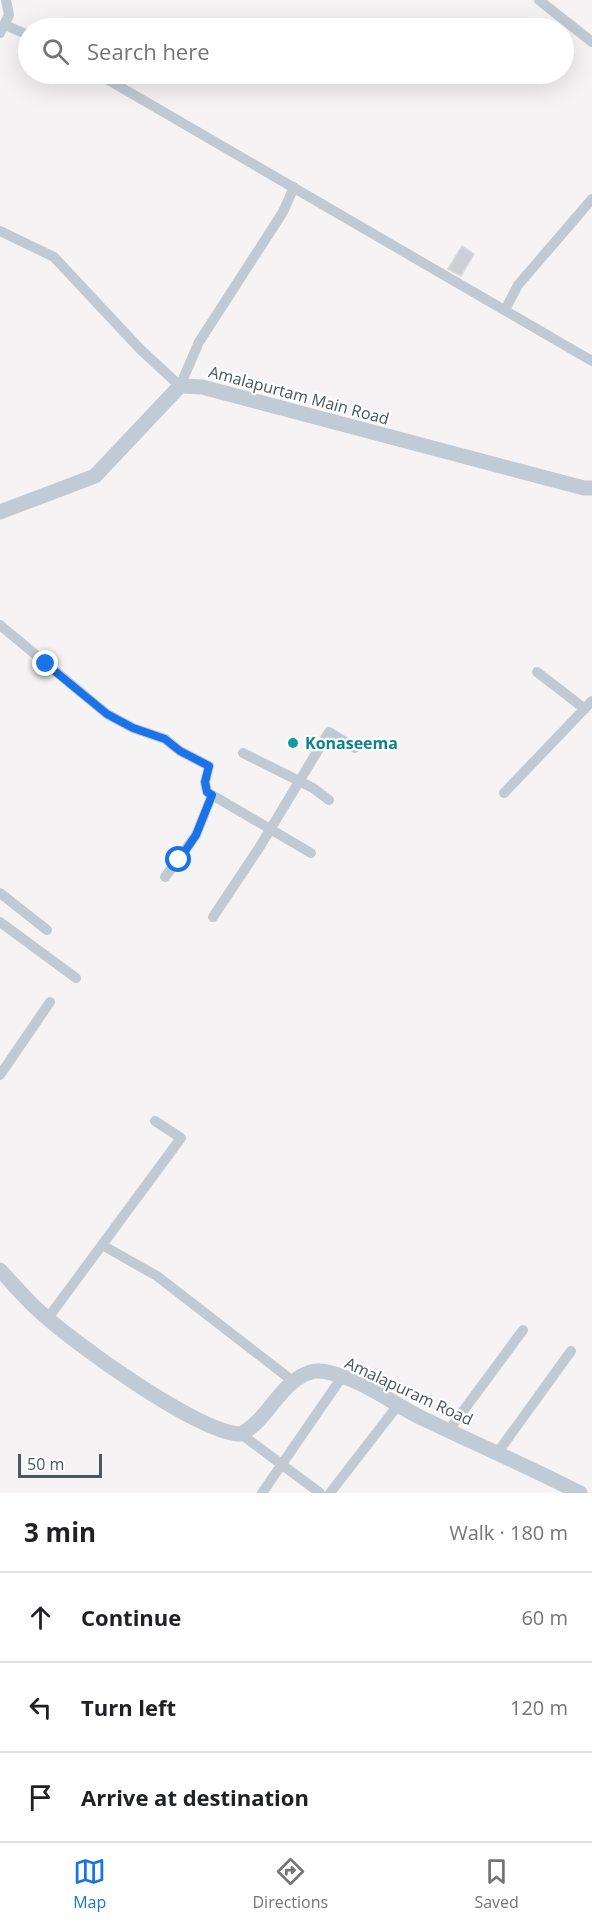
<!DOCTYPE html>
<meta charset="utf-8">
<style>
:root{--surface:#fff;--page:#f6f6f6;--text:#202124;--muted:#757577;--line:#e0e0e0;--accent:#1a73e8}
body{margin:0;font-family:"Open Sans",sans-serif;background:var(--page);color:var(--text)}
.scale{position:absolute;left:18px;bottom:15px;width:84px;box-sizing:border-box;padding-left:6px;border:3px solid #4a5661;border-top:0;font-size:16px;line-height:21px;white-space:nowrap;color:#4a5661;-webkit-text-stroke:4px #fff;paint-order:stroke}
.stop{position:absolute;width:18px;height:18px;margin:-14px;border:4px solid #1a73e8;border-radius:50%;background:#fff}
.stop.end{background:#1a73e8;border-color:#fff;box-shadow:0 2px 6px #0008}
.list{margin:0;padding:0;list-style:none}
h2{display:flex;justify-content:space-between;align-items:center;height:78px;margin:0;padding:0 24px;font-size:26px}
h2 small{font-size:20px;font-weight:400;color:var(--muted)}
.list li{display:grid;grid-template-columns:39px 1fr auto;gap:18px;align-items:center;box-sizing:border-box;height:90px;padding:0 24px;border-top:2px solid var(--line)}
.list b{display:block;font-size:22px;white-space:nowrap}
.list em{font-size:20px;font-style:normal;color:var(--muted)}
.icon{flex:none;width:33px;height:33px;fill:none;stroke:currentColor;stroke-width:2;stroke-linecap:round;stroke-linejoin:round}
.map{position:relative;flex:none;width:592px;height:1493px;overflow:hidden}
.search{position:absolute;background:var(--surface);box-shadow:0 6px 24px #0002;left:18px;right:18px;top:18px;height:66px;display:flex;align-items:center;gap:15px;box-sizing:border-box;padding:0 21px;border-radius:33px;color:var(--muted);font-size:22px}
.sheet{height:348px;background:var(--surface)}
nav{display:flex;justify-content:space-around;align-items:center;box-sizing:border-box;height:84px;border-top:2px solid var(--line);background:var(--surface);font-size:16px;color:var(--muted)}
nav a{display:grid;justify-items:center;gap:3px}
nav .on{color:var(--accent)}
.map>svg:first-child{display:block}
.building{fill:#cdcfd5;stroke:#d7d9de;stroke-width:1.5}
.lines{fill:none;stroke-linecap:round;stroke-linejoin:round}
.street{stroke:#c1cad2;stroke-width:10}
.secondary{stroke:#c1cbd6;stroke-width:15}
.route{stroke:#1a73e8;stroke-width:8}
.culture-dot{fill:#0f9aa8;stroke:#fff;stroke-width:2}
.labels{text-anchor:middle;stroke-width:4.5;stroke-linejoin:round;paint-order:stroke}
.street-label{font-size:16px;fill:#4a5661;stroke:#fff}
.culture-label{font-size:16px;font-weight:bold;fill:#0d838f;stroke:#fff;text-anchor:start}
</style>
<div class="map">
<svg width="592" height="1493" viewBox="0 0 592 1493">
<rect width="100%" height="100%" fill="#f5f3f3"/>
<!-- building -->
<path class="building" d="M462,246L474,254L461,276L448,269Z"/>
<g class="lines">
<!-- street -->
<path class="street" d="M539,0L592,42
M5,25L28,35
M0,33L9,15L6,0
M98,74L592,361
M0,231L54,257L140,349L180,386L199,342L283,212L294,187
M505,310L518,285L592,199
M0,625L107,714L133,728L165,739L180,751L209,766L205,782L207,792L311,853
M537,672L585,709
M243,753L313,788L329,800
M504,793L592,701
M165,877L196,835L212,795
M0,893L47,930
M213,917L259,848L329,732L355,748
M0,922L76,978
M0,1075L50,1002
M102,1245L157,1276L294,1382
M48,1318L181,1138L155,1121
M449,1430L523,1330
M241,1434L320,1493
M498,1452L571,1351
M262,1493L342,1377
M330,1493L398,1405"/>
<!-- secondary -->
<path class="secondary" d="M0,512L95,476L180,386L202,387L584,488H592
M0,1270C13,1284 25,1298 38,1310C71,1341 199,1434 241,1434C268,1420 279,1384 308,1373C320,1368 336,1374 347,1378C375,1388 398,1407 424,1419C476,1444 529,1467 580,1493"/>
</g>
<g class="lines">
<!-- route -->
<path class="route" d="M46,664L107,714L133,728L165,739L180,751L209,766L205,782L207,792L212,795L196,835L179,860"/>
</g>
<!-- markers -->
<circle class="culture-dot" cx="293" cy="743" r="6"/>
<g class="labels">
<!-- street labels -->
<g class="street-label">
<text transform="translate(299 395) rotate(15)" y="6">Amalapurtam Main Road</text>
<text transform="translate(409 1391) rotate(25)" y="6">Amalapuram Road</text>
</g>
<!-- culture labels -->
<g class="culture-label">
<text x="305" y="749">Konaseema</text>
</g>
</g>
</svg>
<div class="scale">50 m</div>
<div class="stop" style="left:179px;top:860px"></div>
<div class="stop end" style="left:46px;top:664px"></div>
<div class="search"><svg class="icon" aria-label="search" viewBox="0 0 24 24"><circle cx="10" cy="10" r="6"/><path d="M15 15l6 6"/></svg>Search here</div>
</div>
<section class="sheet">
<h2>3 min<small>Walk · 180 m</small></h2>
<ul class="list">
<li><svg class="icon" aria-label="ahead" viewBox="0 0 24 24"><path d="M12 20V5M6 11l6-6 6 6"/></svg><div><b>Continue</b></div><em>60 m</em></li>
<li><svg class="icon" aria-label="left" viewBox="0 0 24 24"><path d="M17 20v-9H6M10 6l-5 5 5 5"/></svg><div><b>Turn left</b></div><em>120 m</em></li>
<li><svg class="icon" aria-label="arrive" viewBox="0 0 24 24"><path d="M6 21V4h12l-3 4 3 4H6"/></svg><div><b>Arrive at destination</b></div></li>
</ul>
</section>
<nav>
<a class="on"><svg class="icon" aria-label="map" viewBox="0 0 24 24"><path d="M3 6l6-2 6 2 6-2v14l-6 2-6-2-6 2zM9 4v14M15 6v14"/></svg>Map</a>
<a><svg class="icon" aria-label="directions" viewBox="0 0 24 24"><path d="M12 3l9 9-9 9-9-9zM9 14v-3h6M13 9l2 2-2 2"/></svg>Directions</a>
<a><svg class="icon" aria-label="saved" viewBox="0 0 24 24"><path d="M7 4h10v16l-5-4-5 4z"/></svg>Saved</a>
</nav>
